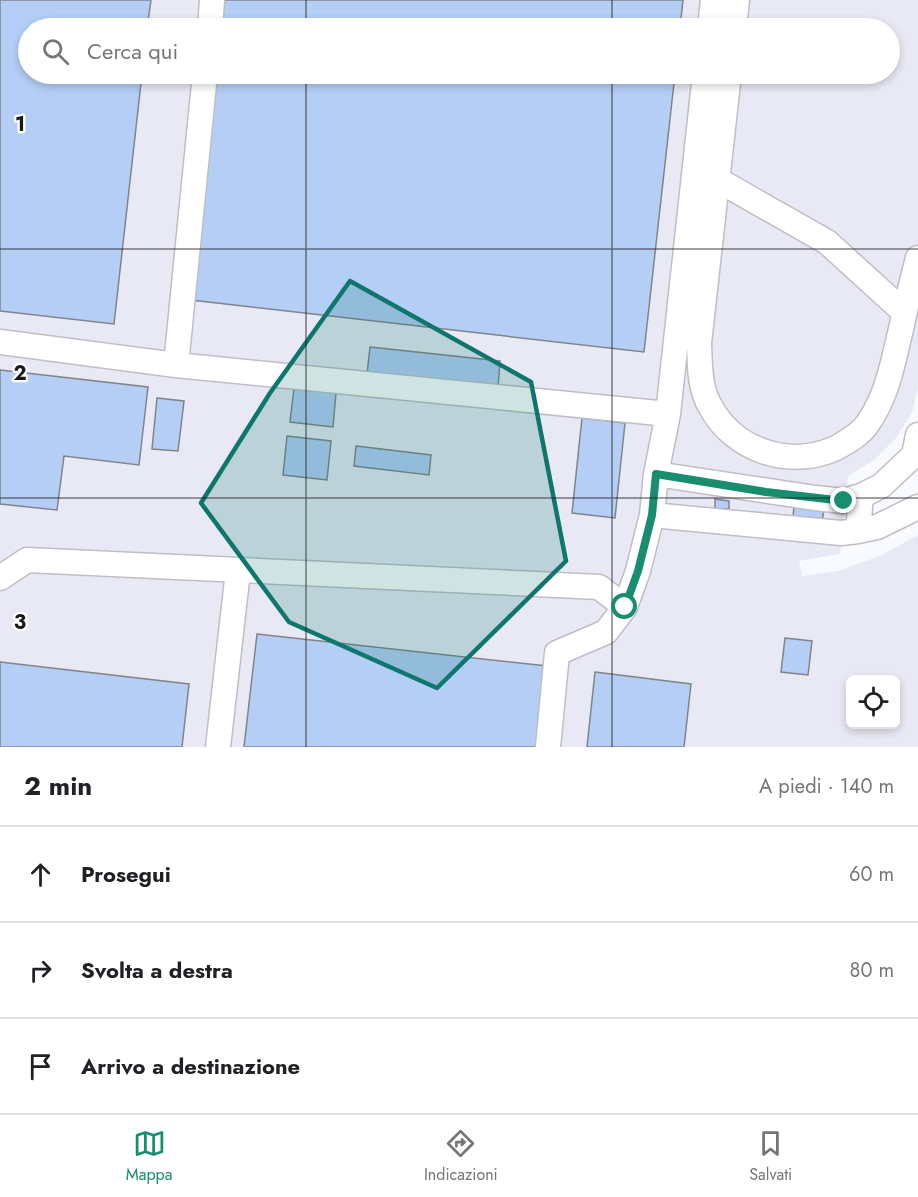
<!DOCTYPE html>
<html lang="it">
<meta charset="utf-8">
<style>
:root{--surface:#fff;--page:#f2f2f2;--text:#202124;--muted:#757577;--line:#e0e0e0;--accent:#188d6f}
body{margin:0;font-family:Jost,sans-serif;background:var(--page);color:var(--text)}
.controls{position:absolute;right:18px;bottom:18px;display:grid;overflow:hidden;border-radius:9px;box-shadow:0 3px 9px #0003}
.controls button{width:54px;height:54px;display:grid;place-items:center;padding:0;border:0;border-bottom:2px solid var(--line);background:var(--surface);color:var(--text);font:30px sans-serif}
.stop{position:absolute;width:18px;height:18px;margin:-14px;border:4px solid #188d6f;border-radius:50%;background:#fff}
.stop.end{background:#188d6f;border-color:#fff;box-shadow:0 2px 6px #0008}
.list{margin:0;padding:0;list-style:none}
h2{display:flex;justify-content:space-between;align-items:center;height:78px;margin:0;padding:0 24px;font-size:26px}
h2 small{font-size:20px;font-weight:400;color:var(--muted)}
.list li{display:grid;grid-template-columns:39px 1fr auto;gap:18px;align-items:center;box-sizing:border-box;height:96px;padding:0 24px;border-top:2px solid var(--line)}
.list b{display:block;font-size:22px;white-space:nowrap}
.list em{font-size:20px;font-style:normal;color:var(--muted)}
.icon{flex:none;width:33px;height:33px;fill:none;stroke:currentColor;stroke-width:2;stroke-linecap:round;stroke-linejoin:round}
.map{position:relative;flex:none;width:918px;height:747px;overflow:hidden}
.search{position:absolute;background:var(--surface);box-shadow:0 3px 9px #0003;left:18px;right:18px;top:18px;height:66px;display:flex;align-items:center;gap:15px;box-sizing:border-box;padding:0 21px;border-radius:33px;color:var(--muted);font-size:22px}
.sheet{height:366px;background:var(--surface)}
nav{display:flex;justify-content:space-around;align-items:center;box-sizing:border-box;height:84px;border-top:2px solid var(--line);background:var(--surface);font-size:16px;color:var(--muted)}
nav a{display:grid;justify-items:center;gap:3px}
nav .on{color:var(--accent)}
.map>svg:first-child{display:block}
.built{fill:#e8e9f4;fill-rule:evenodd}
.building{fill:#b4cef5;stroke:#818489;stroke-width:1.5}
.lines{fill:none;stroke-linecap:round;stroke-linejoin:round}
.minor-casing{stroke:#bebfc5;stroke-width:27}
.minor{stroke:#fff;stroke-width:24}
.route{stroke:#188d6f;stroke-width:8}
.marked{fill:#0f766e;fill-opacity:0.2;stroke:#0f766e;stroke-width:4.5;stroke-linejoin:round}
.grid{fill:none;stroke:#19191b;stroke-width:1.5;stroke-opacity:0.55}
.grid-label{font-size:20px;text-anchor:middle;font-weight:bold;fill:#19191b;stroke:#fff;stroke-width:4.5;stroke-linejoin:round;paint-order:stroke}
</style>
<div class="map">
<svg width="918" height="747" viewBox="0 0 918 747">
<rect width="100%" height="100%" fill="#f9faff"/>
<!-- built -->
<path class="built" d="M0,0H918V388L912,413L896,438L874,460L848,476L840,554L799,561L802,576L838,571L882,555L918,535V747H0ZM28,28H890V74H28ZM850,680H896V724H850Z"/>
<!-- building -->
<path class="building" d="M0,0H151L147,28H28V74H142L114,324L0,311Z
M224,0H683L680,28H221Z
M216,74H675L644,352L191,300Z
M370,347L500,361L498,388L367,374Z
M0,370L148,387L139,465L64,456L57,510L0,504Z
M294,388L336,393L333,427L290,422Z
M157,398L184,401L178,451L152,449Z
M582,418L625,423L615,518L572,513Z
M287,436L331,441L327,480L283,475Z
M356,446L431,455L429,475L354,466Z
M715,499L729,501V509H715Z
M794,504L824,508L822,523L793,519Z
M257,634L547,666L538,747H244Z
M785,638L812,641L808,675L781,672Z
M0,662L189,684L182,747H0Z
M595,672L691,684L684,747H587Z"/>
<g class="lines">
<!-- minor casing -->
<g class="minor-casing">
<path id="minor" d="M210,28L212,0
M710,28L713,0
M734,28L737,0
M205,74L176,365L668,414
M729,74L699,343C700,364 699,387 710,406C734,451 790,469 836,448C847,442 861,434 868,423C888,394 893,362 901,329C906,305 912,281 918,258
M705,178L718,180L827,242L904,312
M0,342L176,365
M918,435L914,455L881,486L861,496L858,531L877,527L918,507
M656,474L815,498L844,501L861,496
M652,515L841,533L858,531
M0,578L27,560L599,587L625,607
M218,747L238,571
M548,747L557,653L606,632L625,607L638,571L652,515L656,474L668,414L705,74"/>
</g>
<!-- minor -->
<use href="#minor" class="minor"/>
</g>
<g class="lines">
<!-- route -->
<path class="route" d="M625,607L638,571L652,515L656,474L766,492L844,501"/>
</g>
<!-- marked area -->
<path class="marked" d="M350,281L531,382L566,561L437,688L289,622L201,503L270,393Z"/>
<!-- grid -->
<path class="grid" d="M306,0V28M612,0V28M306,74V747M612,74V747M0,249H918M0,498H918"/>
<g class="grid-label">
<text x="20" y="131">1</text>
<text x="20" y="380">2</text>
<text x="20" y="629">3</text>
</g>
</svg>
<div class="controls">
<button><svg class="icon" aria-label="locate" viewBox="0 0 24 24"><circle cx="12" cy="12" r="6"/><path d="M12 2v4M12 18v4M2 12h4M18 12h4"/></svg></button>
</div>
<div class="stop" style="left:625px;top:607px"></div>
<div class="stop end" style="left:844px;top:501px"></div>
<div class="search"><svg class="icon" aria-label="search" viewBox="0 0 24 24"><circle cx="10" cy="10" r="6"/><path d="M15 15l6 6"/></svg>Cerca qui</div>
</div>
<section class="sheet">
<h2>2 min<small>A piedi · 140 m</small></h2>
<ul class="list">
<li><svg class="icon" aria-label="ahead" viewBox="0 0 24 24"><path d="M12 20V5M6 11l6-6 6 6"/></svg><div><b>Prosegui</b></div><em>60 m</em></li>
<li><svg class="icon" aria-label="right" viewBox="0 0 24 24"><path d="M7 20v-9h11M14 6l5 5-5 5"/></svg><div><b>Svolta a destra</b></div><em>80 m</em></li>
<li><svg class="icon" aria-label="arrive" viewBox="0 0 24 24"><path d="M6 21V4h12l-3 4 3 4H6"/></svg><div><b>Arrivo a destinazione</b></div></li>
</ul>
</section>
<nav>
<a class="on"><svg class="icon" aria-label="map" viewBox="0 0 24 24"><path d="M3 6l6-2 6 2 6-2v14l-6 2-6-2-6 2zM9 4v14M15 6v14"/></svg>Mappa</a>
<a><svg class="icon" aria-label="directions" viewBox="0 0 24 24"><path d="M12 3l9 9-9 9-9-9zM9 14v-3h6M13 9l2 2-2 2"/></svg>Indicazioni</a>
<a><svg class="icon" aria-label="saved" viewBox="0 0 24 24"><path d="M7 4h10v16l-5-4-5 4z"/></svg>Salvati</a>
</nav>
